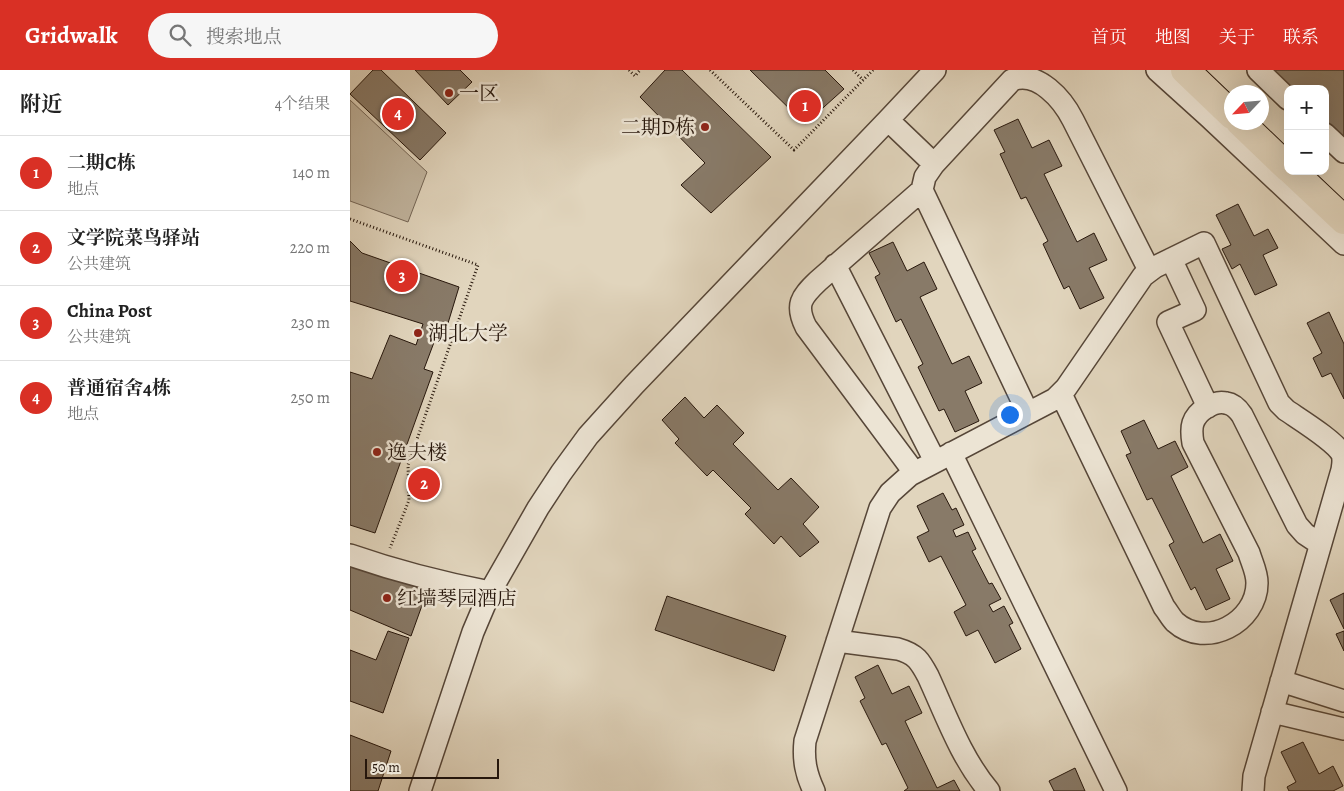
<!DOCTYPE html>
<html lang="zh">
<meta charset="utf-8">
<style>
:root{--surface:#fff;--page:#f6f6f6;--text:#222;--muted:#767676;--line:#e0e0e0;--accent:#d93025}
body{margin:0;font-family:Alegreya,"Noto Serif SC",serif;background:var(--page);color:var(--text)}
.controls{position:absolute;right:15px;top:15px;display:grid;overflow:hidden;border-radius:10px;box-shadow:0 5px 20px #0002}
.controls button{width:45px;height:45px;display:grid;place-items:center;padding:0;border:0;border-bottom:1px solid var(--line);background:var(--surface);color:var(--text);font:25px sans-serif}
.compass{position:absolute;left:874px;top:15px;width:45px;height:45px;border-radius:50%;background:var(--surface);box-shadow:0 5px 20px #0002;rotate:244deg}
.scale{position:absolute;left:15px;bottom:12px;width:134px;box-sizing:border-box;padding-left:5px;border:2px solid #27170c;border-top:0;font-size:14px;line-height:18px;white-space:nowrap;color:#27170c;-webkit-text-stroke:4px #ece4d4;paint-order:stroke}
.you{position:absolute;left:659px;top:344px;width:18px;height:18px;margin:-12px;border:4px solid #fff;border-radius:50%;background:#1a73e8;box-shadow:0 0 0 8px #1a73e833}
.badge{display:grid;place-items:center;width:32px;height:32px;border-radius:50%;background:var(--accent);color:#fff;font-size:16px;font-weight:700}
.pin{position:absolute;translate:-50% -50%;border:2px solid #fff;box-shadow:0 1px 5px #0006}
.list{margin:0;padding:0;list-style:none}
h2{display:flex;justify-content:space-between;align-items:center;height:65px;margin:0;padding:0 20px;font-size:21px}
h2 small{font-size:16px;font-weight:400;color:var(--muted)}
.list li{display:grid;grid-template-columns:32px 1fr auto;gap:15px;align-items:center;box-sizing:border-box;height:75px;padding:0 20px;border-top:1px solid var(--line)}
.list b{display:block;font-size:19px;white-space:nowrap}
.list p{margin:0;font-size:16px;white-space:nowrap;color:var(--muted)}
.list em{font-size:16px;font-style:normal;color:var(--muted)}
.icon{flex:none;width:28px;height:28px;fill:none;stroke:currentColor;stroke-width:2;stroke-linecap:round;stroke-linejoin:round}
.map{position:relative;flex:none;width:994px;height:721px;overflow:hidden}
header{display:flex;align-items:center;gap:30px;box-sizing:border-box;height:70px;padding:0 25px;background:var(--accent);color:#fff}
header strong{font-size:24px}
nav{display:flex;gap:28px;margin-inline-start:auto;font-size:18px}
.search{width:350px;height:45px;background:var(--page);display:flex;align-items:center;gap:12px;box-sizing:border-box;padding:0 18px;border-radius:28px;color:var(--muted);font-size:19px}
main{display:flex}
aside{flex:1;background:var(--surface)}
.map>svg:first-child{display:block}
.green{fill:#c1b59f;stroke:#746656}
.building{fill:#887a68;stroke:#27170c}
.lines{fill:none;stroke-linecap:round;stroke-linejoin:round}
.minor-casing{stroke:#564638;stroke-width:24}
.major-casing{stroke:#27170c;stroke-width:30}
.path{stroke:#27170c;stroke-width:3;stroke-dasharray:1 2.5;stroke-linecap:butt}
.minor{stroke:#ece4d4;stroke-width:21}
.major{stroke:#e1d5bd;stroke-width:28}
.poi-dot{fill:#8f2418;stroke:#ece4d4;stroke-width:2}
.labels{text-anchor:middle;stroke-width:5;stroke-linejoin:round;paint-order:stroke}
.poi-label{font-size:20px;fill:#27170c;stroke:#ece4d4;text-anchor:start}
</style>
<header>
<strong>Gridwalk</strong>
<div class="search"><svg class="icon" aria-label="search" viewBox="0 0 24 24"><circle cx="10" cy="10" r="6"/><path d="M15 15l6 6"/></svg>搜索地点</div>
<nav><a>首页</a><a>地图</a><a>关于</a><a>联系</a></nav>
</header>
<main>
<aside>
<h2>附近<small>4个结果</small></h2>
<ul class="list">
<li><span class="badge">1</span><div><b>二期C栋</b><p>地点</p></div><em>140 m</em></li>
<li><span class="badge">2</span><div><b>文学院菜鸟驿站</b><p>公共建筑</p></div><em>220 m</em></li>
<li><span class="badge">3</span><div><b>China Post</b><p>公共建筑</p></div><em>230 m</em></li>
<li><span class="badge">4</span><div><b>普通宿舍4栋</b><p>地点</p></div><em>250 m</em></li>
</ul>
</aside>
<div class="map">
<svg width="994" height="721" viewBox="0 0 994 721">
<rect width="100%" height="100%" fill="#e1d5bd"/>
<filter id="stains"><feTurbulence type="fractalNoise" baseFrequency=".004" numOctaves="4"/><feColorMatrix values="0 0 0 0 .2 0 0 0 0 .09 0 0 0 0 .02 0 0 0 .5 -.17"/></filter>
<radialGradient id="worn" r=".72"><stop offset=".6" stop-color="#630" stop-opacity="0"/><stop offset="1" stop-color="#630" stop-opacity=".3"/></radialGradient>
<!-- green -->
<path class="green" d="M0,30L77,102L58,152L0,131Z"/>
<!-- building -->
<path class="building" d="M23,0H31L96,63L70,90L0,24Z
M65,0H110L122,12L98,35Z
M315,0H332L421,87L361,143L331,115L355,93L290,27Z
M400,0H475L494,19L455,54Z
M922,0H994V69L975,51V19H941Z
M668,49L682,78L699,70L712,96L694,104L727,172L744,163L757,190L739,198L754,228L730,239L719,216L714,219L693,174L698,171L676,127L671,129L650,84L655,82L644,60Z
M888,134L904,166L918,159L928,178L913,185L927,215L905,225L890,194L882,199L872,179L881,175L866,145Z
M0,171L12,183L109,217L95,263L89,259L74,299L83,302L25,463L0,455V302L22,309L40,265L66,275L73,254L0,231Z
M543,172L557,201L574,192L587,219L570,227L602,294L619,286L632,313L615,321L629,351L605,362L594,339L589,341L568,297L573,294L551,249L546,252L525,207L530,204L519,183Z
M979,242L994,274V329L981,303L972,307L963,288L972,283L957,253Z
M335,327L354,348L367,335L394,363L383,374L428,420L441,408L469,437L453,454L469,472L450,487L431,466L424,474L395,444L401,438L363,400L357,406L325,373L329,369L312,350Z
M794,350L808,379L825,371L838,397L821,406L853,473L870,464L883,491L866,499L880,529L856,540L845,517L841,520L819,475L824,472L802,428L797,430L776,385L781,383L771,361Z
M593,423L602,440L606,438L614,455L603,460L606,467L618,462L626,479L622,481L639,514L642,513L651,529L639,535L643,542L654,536L663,553L659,555L671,579L645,593L628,560L616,566L604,542L616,535L591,486L579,492L567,467L579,461L567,436Z
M0,492L79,516L61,566L0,540Z
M994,523V559L980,530Z
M317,526L436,566L424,601L305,560Z
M38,561L59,568L33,643L0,631V580L26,590Z
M994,561V581L986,564Z
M528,595L542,624L559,616L572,643L555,651L587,718L604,710L610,721H554L558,718L536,673L532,675L510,631L515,628L505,607Z
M0,665L41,681L28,721H0Z
M953,672L969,704L983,696L993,716L983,721H939L937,717L946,712L931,682Z
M725,698L735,721H704L699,711Z"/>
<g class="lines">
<!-- minor casing -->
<g class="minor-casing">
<path id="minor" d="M807,0L859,47L994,174
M908,0L938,29
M538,50L584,94
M975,64L994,82
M821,189L845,240L818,252L858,337
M485,195L585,391
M711,324L814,537C818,542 821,548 825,552C856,580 907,552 907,513C907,502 902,493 899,483L843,373C842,367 841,359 843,353C847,341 864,330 876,333C883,334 888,339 892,345L947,455L955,464L970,474
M678,343L572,120L575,107L584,94L662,10C688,0 713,30 723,50L799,200
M601,383L766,721
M564,402L456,257C445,235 451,227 468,211L572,120
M0,485C46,501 93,513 140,522
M487,571L548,579C566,584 570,591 578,606C596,645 611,688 639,721
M931,611L994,631
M922,642L994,659
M70,721L123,562L140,522L188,438L211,403L238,366L284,315L538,50L585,0
M464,721C456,704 453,690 455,671L530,438L540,423L560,405L705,329L716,318L793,206L805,197L854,173L929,333L936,340C949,349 985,371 992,384C994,390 993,394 992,400L912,678L904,706L903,721"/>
</g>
<!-- major casing -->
<g class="major-casing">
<path id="major" d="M835,0L882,45
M890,52L938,98
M942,101L994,150"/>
</g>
<!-- path -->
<path class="path" d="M279,0L285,6L290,0
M360,0L444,80L523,0
M503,0L513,10
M0,149L128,195L58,395L59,430L40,478"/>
<!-- minor -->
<use href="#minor" class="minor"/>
<!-- major -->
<use href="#major" class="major"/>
</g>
<!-- markers -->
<g class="poi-dot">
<circle cx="99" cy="23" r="5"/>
<circle cx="355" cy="57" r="5"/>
<circle cx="68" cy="263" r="5"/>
<circle cx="27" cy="382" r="5"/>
<circle cx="37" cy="528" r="5"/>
</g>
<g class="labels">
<!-- poi labels -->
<g class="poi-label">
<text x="109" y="30">一区</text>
<text x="345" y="64" text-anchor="end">二期D栋</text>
<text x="78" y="270">湖北大学</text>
<text x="37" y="389">逸夫楼</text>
<text x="47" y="535">红墙琴园酒店</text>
</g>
</g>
<rect width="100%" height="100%" filter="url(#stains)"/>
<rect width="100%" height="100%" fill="url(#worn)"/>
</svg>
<div class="controls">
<button>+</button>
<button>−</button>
</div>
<svg class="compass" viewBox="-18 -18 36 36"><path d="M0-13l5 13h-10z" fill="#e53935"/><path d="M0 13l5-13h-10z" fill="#767676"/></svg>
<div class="scale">50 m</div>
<div class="you"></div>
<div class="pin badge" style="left:455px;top:36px">1</div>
<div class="pin badge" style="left:74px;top:414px">2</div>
<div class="pin badge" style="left:52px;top:206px">3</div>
<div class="pin badge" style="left:48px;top:44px">4</div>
</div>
</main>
